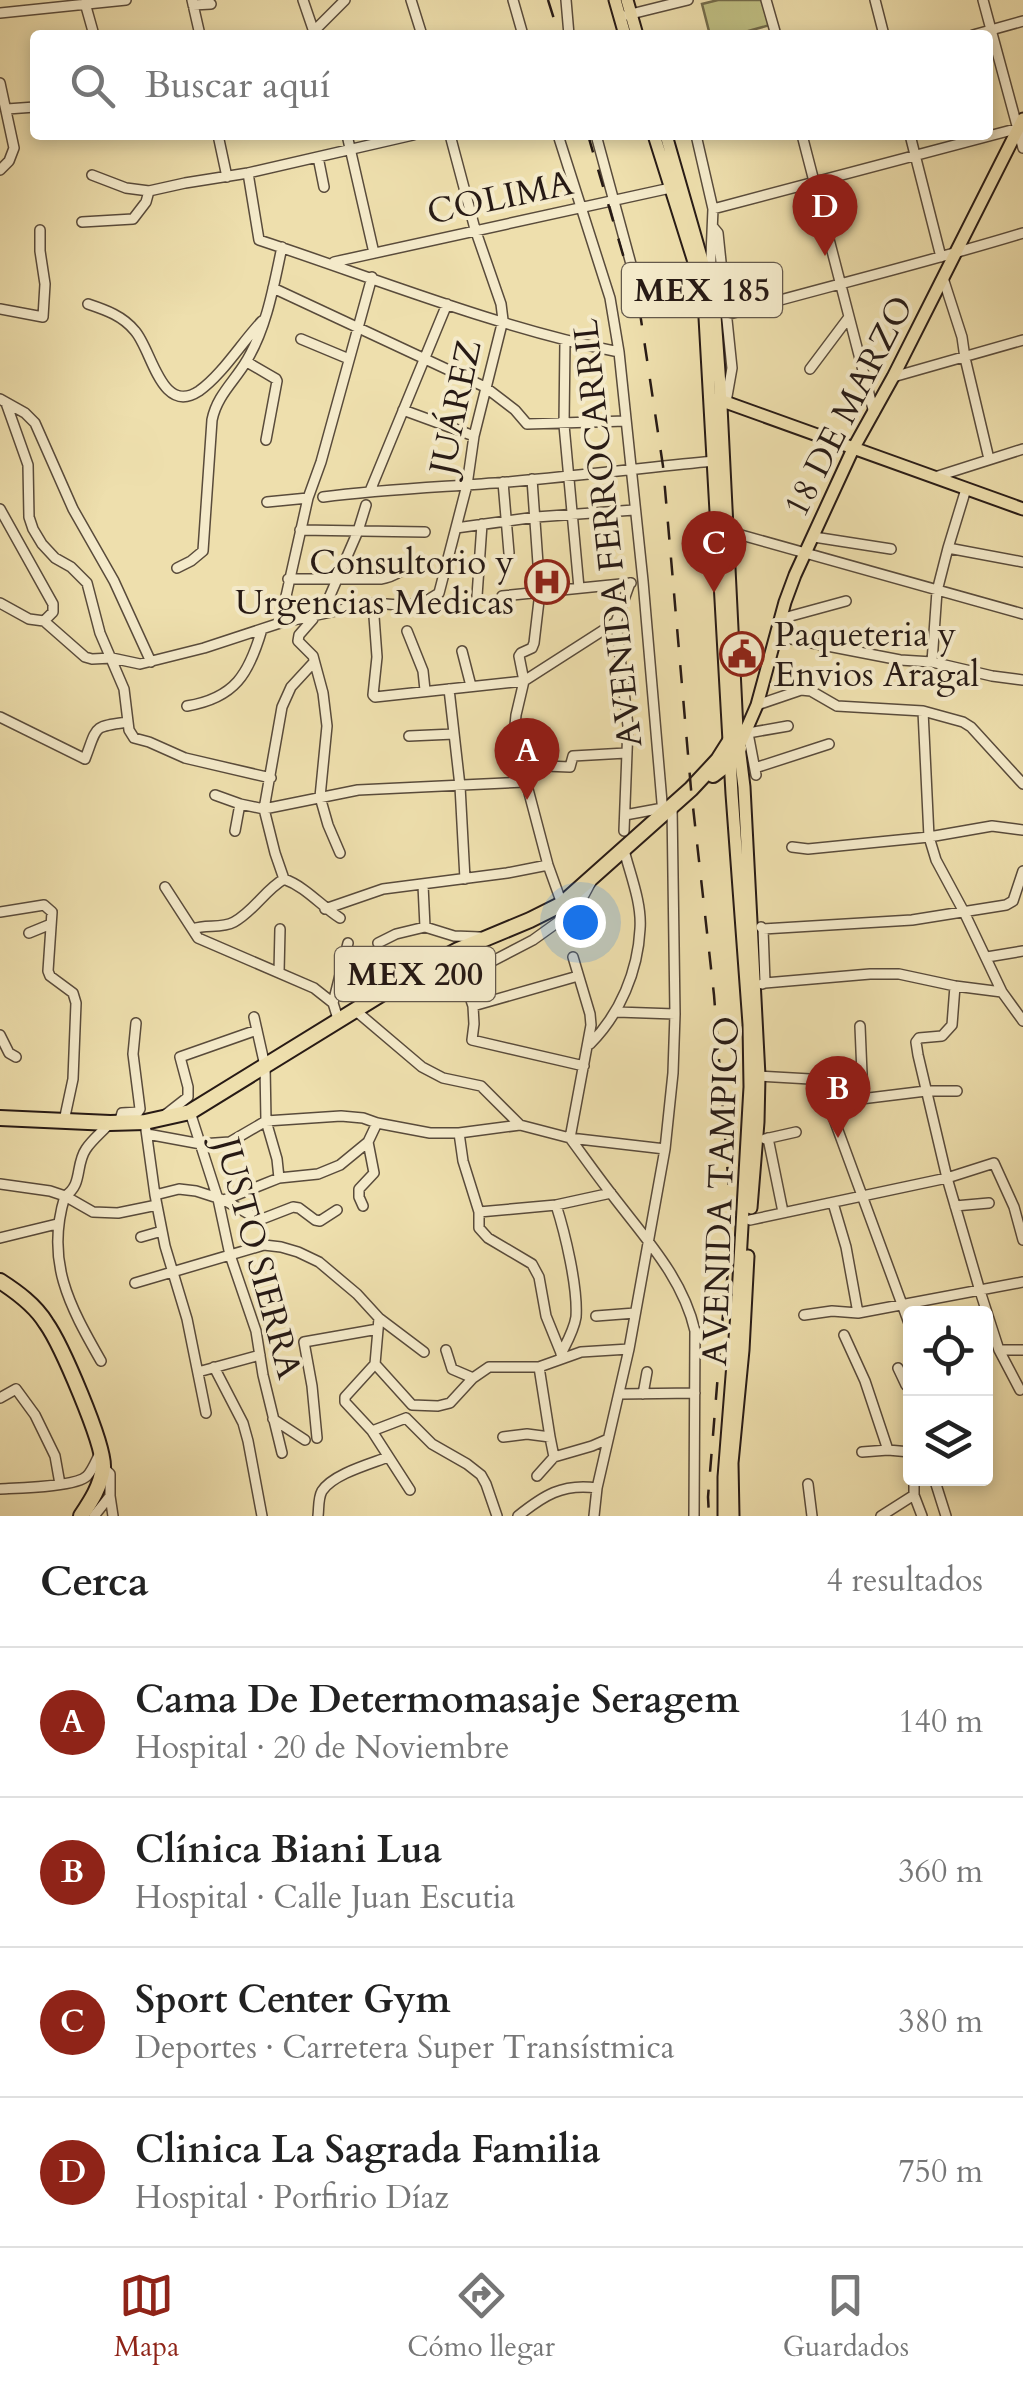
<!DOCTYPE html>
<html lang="es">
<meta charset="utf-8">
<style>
:root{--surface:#fff;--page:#f6f6f6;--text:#222;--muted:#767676;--line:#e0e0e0;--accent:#8f2418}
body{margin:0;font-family:Cardo,serif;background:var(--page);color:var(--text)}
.controls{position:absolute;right:30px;bottom:30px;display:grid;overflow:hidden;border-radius:10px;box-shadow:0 5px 15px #0003}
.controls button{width:90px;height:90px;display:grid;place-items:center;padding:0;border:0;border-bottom:2px solid var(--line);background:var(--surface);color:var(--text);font:50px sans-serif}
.you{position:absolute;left:580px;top:922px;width:35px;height:35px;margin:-25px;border:8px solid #fff;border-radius:50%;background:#1a73e8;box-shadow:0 0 0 15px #1a73e833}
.badge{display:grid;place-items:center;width:65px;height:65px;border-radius:50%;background:var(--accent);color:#fff;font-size:32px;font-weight:700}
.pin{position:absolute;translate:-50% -82px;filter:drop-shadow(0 2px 5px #0008)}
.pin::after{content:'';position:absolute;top:52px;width:35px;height:30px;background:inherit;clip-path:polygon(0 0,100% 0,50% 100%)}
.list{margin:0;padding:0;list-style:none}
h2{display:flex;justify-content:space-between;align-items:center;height:130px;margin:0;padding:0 40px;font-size:42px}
h2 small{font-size:32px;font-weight:400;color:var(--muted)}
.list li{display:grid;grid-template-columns:65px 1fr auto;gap:30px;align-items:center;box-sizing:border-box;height:150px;padding:0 40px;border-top:2px solid var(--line)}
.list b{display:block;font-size:38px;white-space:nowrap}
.list p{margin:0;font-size:32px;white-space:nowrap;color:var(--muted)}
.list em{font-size:32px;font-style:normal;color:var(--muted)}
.icon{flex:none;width:55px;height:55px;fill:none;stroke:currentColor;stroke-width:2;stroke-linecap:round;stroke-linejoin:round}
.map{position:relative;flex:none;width:1023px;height:1516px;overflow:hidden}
.search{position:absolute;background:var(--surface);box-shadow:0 5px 15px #0003;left:30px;right:30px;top:30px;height:110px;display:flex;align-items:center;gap:25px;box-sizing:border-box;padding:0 35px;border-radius:10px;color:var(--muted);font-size:38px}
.sheet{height:730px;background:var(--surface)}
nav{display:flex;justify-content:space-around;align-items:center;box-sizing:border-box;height:140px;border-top:2px solid var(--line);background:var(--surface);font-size:28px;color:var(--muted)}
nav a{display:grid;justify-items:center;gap:5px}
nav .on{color:var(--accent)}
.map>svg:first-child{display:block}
.green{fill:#c0c084;stroke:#746d4c;stroke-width:2.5}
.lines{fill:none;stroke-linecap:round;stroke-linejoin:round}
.minor-casing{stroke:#594b3b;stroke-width:12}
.major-casing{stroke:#271a15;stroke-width:15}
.highway-casing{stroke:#271a15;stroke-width:18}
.minor{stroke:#f4eaca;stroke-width:9}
.major{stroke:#eedfad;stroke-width:11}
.highway{stroke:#eedfad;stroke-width:14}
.rail{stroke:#271a15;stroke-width:2.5;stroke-dasharray:18 18;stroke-linecap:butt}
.labels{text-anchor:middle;stroke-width:8;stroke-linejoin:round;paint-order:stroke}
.shield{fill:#f4eaca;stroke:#64584b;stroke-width:2.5}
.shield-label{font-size:32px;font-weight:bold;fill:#271a15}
.street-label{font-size:35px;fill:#271a15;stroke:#f4eaca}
.poi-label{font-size:35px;fill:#271a15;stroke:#f4eaca;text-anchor:end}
</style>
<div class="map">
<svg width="1023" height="1516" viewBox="0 0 1023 1516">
<rect width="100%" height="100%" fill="#eedfad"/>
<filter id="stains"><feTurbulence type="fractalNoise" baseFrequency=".002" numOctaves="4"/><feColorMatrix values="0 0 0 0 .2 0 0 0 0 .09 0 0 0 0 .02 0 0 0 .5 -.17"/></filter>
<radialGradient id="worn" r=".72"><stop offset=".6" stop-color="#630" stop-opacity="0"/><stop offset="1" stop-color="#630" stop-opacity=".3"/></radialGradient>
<!-- green -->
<path class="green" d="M718,0H763L770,25L734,35H710L702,4Z"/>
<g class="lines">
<!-- minor casing -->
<g class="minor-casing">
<path id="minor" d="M192,0L200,35
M303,0L315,35
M411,0L422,35
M513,0L523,35
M566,0L569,35
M766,0L776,35
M875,0L884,35
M983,0L1023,148
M85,3L94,35
M193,5L211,4
M0,13L126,0
M627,15L688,0
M310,35L345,0
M973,35L1023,21
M0,83L14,148L9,161L0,170
M7,109L35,107
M218,135L227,177
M347,135L374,253
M558,135L610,298L619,352L643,581L663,814
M596,135L644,312
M696,135L713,209L710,279
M802,135L874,413
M910,135L941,257
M318,157L324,187
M248,173L259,240C377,279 498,328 619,352
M92,175L126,188L149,191L185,183L248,173L413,135
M713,209L1019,128
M82,222L133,219L146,202L149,191
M713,227L718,233L732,368L726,402
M334,262L675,187
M943,278L962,337L965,358L989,459
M273,288L485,387L515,410L527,424L626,421
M88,304C106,310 123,316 135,331C152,350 161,416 199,391C222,375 242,342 262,321
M0,309L43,317L45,284L40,251V230
M726,315C825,287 925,263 1023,233
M301,339L349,359
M565,341L564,425L579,588
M247,362L276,379L277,381L266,440
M810,369L849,317
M893,377L1023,340
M0,399L25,413L35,423L73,509L114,581L151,662
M6,403L28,465L29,517L33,529L42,544L55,558L71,567L87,583L100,633L124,689L129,730L134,738L149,742L185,758L271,778
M403,410L474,436
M935,477L1023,449
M532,479L540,592L534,643L532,648L521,653L519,656L524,681L516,715L514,736L548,865L562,904
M503,482L509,553
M370,491L447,304
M323,497C384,489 445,487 507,482C575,476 644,468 713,461
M267,502L308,498
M0,509L53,604V612L44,621L29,619L0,603
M456,528L536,517L634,510
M300,530L425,532
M727,531L1023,614
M814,537L891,549
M948,548L1023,562
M177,568L191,561L203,551L212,420C217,395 235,381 247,360C267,327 274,284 282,247
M288,579H381C403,576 404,561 428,566
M477,596L482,524
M502,596L631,583
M373,603L377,657L373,695L375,697L524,681L616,622
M322,614L358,531L366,505
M313,619L299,635L298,641L313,656L323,693L327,726L320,797L328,825L340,853
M780,619L846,601
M44,621L85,657L92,659L112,658L140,664L204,648L280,623L373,603L399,605L421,604L439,593L467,485L474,436L503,320L501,304L475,229L450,135
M280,623L308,498L321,462L372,277
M407,631L423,671L425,690
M776,636L900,660L932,662L992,676L1023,680
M462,651L471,686
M932,662L937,591L948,548L966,489
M449,689L460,786L465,879
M757,705L801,690L811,691L837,706L923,711L963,722L971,727L1023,784
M187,706C235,698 249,674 262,629
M923,711L929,837L936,860L964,912L1002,992L1023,1021
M0,717L85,759C98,725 92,727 128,722
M747,728L756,775
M748,733L788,726
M409,736L454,734
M521,765L570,767L573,756L626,753
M755,768L829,744
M215,795L240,804L264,809L358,790L525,782
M625,815L663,808
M235,831L240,804
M624,831L628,726L616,622L630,583
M792,847L808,849L929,837L992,826L1023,830
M284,879L275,853L264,809L282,707L291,687L314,662
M423,885L425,927
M165,887L198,938L314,988L333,1003L339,1022
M325,909L383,889L507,873L548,865
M0,912L44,905L52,912L48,971L50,976L73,993L76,1003L73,1079L64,1121
M761,927L763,929L765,983L762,984
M193,929C206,924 221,929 234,922C254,911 265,890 284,879C306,887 321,906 340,918
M763,929L912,920L1006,905L1013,901L1023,871
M29,933L51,924
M378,943L396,934L425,927L454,936L480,937
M573,957L590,1014L591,1025L570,1138C584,1157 598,1177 613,1196C645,1238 683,1278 695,1331L694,1516
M987,957L1023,951
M279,972L280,929
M765,983L870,974H899L955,986L1002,992
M955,986L952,1025L942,1036L919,1038L916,1042L918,1055L947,1178L980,1291L999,1350L1020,1390
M333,1003L348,943
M473,1006L578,976
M356,1011L422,1067L443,1078L481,1086L520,1125
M617,1012L675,1014
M254,1017L265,1066L266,1121L277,1159L279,1178
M860,1026L863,1098
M0,1035L9,1053L16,1057
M590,1044C620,1014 638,971 640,929C642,903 630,874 624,850
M584,1066L472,1040L474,1024L473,1006L467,988L468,981L485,965L533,940L565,917L584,895L591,882
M757,1076L810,1079L816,1082L828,1103L910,1326
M828,1103L926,1091H957
M190,1112L218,1199L230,1255L256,1331L263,1375L282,1453
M165,1115L188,1097V1087L180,1057L257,1030
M119,1123L122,1113L138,1112L140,1109L133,1054L136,1023
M146,1130L155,1195L165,1246L187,1319L206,1413
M459,1133L463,1161L479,1212V1228L488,1238L532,1264L539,1277L546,1316L563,1358
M147,1134L201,1144L230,1142L266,1121L341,1116L363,1118L377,1123L430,1133H459L520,1125L570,1138L665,1149
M768,1138L783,1212
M765,1139L796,1132
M0,1184L50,1191L65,1196L93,1212L118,1213L157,1205
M155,1195L179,1189L196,1191L224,1200L279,1178L318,1174L340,1165L368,1142L377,1123
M224,1200L256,1218L262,1219L293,1207L299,1208L315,1220L320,1221L337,1210
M833,1203L846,1247L858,1313
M556,1205C565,1233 578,1287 576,1317C574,1330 567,1342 561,1354
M363,1206L359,1197V1189L374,1173L368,1142
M955,1206L989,1203
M479,1212L556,1205L611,1193
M750,1220L947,1178L994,1163L1014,1207L1023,1240
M141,1237L162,1231
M0,1238L57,1224
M135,1283L264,1245L281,1247L298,1252L319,1262L357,1294L379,1318L375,1364L412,1405
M804,1315L832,1311L858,1313L1023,1282
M596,1316L635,1313
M379,1318L424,1352
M844,1335L865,1381L888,1450
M446,1350L452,1369L473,1378
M999,1350H1023
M101,1361C69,1305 45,1261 65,1196C83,1185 75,1165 86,1149C92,1140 102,1132 110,1123
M375,1364L345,1397V1402L372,1431L410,1490
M214,1367L243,1423L248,1441L262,1516
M539,1367L550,1437
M898,1368L906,1385L910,1386
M198,1372L260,1355
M620,1394L695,1393
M643,1394L647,1372
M0,1398L16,1389L35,1415L55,1456L60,1484
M412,1405L438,1406L450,1403L473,1378L489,1367H539L581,1352L629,1349
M406,1418L432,1444L467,1464L481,1475L486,1484L497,1516
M273,1419L305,1440
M372,1431L406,1418
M503,1437L527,1434L550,1437L554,1457L592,1446L608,1439
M317,1438L312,1386L304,1342L378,1329
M862,1452L888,1450L910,1452
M103,1467L110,1474V1496L113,1516
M537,1476L554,1457
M914,1478V1495L922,1516
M934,1478L946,1516
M808,1484L812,1516
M0,1489C17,1488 76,1487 87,1476C92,1471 96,1461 99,1455
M94,1516L110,1496
M318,1516C319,1508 318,1498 322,1491C333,1474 370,1464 388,1457
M518,1516C543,1496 562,1483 597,1488
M594,1516L597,1488L629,1349L665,1149L673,1073L675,1014L672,806
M881,1516L914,1495"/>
</g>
<!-- major casing -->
<g class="major-casing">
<path id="major" d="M615,0L625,35
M627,0L637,35
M654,135L699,278L704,300L732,794L749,1024L750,1087L737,1313L724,1477V1516
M666,135L714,302L720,386L737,730L744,787L759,1076L758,1122L751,1208
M717,399L1023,509
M740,744L757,705L785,602L795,575L853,449L893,377L1023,119
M733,1516L732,1463L743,1350L748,1256"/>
</g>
<!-- highway casing -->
<g class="highway-casing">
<path id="highway" d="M713,775L730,762L739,748
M0,1118L110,1123L145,1122L190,1112L422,969L458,950L530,920L562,904L691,789L718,760L737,730
M0,1281C17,1292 35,1305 46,1323C61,1344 104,1443 103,1467C101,1486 91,1501 81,1516"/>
</g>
<!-- minor -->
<use href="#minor" class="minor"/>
<!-- major -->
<use href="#major" class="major"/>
<!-- highway -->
<use href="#highway" class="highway"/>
<!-- rail -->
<path class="rail" d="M548,0L559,35
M588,135L640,313L663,466L691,789L714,995L731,1214L730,1254L722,1324L708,1497L709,1516"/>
</g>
<!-- icons -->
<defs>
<g id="hospital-ring" transform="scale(2.25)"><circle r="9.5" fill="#f4eaca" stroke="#8f2418" stroke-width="1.5"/><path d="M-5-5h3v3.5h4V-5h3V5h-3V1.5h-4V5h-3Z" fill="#8f2418"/></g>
<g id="civic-ring" transform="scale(2.25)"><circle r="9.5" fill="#f4eaca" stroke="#8f2418" stroke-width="1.5"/><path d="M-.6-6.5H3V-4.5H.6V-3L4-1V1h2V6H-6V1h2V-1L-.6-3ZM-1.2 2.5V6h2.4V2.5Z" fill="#8f2418"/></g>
</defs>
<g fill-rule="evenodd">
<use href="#hospital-ring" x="547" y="582"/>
<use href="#civic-ring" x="742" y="654"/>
</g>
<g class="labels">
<!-- shield labels -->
<g class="shield">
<rect x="622" y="263" width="160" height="54" rx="8"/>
<rect x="335" y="947" width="160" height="54" rx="8"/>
</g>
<g class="shield-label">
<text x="702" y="301">MEX 185</text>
<text x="415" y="985">MEX 200</text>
</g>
<!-- street labels -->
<g class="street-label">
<text transform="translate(500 197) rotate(-12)" y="12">COLIMA</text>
<text transform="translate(848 406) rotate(-63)" y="12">18 DE MARZO</text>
<text transform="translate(455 407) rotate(-78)" y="12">JUÁREZ</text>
<text transform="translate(607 533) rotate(-96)" y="12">AVENIDA FERROCARRIL</text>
<text transform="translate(720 1191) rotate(-88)" y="12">AVENIDA TAMPICO</text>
<text transform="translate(259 1258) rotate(75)" y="12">JUSTO SIERRA</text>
</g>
<!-- poi labels -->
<g class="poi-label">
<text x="514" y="574">Consultorio y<tspan x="514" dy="40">Urgencias Medicas</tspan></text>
<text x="774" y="646" text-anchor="start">Paqueteria y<tspan x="774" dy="40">Envios Aragal</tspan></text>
</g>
</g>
<rect width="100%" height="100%" filter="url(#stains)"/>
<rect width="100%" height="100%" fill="url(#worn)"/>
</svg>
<div class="controls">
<button><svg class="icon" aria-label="locate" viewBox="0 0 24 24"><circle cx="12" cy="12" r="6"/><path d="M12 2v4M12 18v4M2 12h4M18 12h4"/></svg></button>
<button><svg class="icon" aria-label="layers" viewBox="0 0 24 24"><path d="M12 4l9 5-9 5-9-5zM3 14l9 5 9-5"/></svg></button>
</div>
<div class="you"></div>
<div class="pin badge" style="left:527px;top:800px">A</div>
<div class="pin badge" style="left:838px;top:1138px">B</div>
<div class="pin badge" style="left:714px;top:593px">C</div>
<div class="pin badge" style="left:825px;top:256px">D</div>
<div class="search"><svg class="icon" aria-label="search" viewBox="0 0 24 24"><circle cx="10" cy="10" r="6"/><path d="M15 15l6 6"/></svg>Buscar aquí</div>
</div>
<section class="sheet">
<h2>Cerca<small>4 resultados</small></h2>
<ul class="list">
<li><span class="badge">A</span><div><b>Cama De Determomasaje Seragem</b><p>Hospital · 20 de Noviembre</p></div><em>140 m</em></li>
<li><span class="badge">B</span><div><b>Clínica Biani Lua</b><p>Hospital · Calle Juan Escutia</p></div><em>360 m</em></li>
<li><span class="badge">C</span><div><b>Sport Center Gym</b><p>Deportes · Carretera Super Transístmica</p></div><em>380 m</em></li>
<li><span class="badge">D</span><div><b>Clinica La Sagrada Familia</b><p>Hospital · Porfirio Díaz</p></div><em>750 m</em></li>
</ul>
</section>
<nav>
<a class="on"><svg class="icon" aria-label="map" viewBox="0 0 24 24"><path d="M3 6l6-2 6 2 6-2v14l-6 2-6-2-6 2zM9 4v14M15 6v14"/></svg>Mapa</a>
<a><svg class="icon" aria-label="directions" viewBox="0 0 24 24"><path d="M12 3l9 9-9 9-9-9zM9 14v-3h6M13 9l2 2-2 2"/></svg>Cómo llegar</a>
<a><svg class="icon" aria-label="saved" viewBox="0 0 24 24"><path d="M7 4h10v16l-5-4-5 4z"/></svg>Guardados</a>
</nav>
